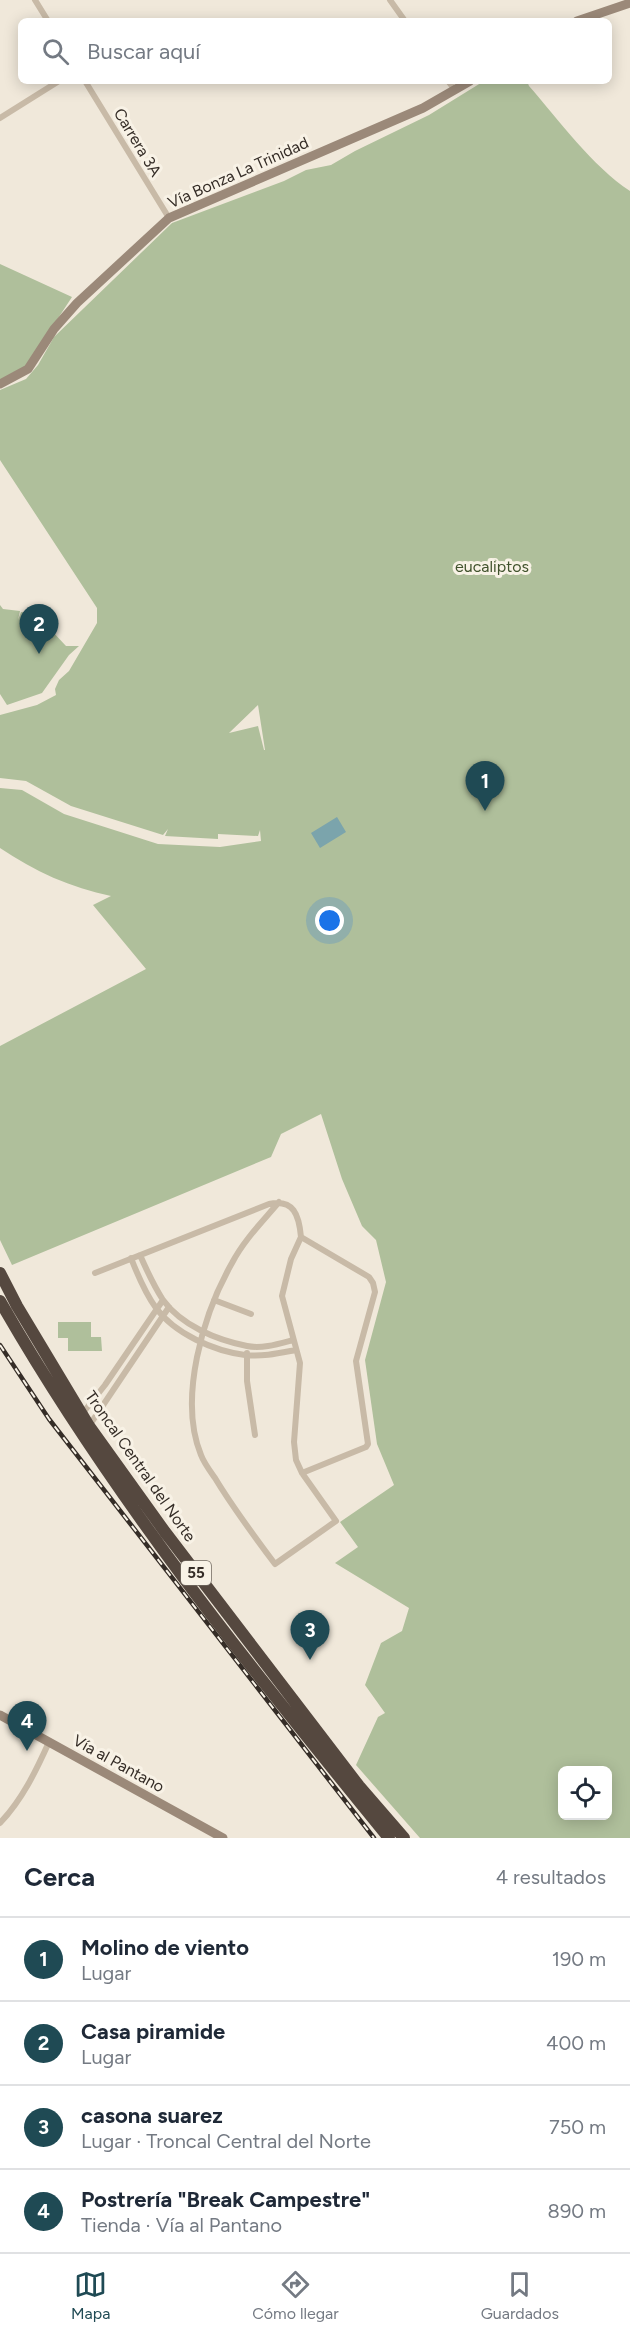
<!DOCTYPE html>
<html lang="es">
<meta charset="utf-8">
<style>
:root{--surface:#fff;--page:#f6f6f7;--text:#1f2937;--muted:#747a83;--line:#e0e1e3;--accent:#1f4a54}
body{margin:0;font-family:Figtree,sans-serif;background:var(--page);color:var(--text)}
.controls{position:absolute;right:18px;bottom:18px;display:grid;overflow:hidden;border-radius:9px;box-shadow:0 3px 15px #0003}
.controls button{width:54px;height:54px;display:grid;place-items:center;padding:0;border:0;border-bottom:2px solid var(--line);background:var(--surface);color:var(--text);font:30px sans-serif}
.you{position:absolute;left:330px;top:921px;width:21px;height:21px;margin:-15px;border:4px solid #fff;border-radius:50%;background:#1a73e8;box-shadow:0 0 0 9px #1a73e833}
.badge{display:grid;place-items:center;width:39px;height:39px;border-radius:50%;background:var(--accent);color:#fff;font-size:20px;font-weight:700}
.pin{position:absolute;translate:-50% -50px;filter:drop-shadow(0 2px 3px #0008)}
.pin::after{content:'';position:absolute;top:32px;width:21px;height:18px;background:inherit;clip-path:polygon(0 0,100% 0,50% 100%)}
.list{margin:0;padding:0;list-style:none}
h2{display:flex;justify-content:space-between;align-items:center;height:78px;margin:0;padding:0 24px;font-size:26px}
h2 small{font-size:20px;font-weight:400;color:var(--muted)}
.list li{display:grid;grid-template-columns:39px 1fr auto;gap:18px;align-items:center;box-sizing:border-box;height:84px;padding:0 24px;border-top:2px solid var(--line)}
.list b{display:block;font-size:22px;white-space:nowrap}
.list p{margin:0;font-size:20px;white-space:nowrap;color:var(--muted)}
.list em{font-size:20px;font-style:normal;color:var(--muted)}
.icon{flex:none;width:33px;height:33px;fill:none;stroke:currentColor;stroke-width:2;stroke-linecap:round;stroke-linejoin:round}
.map{position:relative;flex:none;width:630px;height:1838px;overflow:hidden}
.search{position:absolute;background:var(--surface);box-shadow:0 3px 15px #0003;left:18px;right:18px;top:18px;height:66px;display:flex;align-items:center;gap:15px;box-sizing:border-box;padding:0 21px;border-radius:9px;color:var(--muted);font-size:22px}
.sheet{height:414px;background:var(--surface)}
nav{display:flex;justify-content:space-around;align-items:center;box-sizing:border-box;height:84px;border-top:2px solid var(--line);background:var(--surface);font-size:16px;color:var(--muted)}
nav a{display:grid;justify-items:center;gap:3px}
nav .on{color:var(--accent)}
.map>svg:first-child{display:block}
.green{fill:#afbf9b;fill-rule:evenodd}
.water{fill:#7ba4ac}
.lines{fill:none;stroke-linecap:round;stroke-linejoin:round}
.street{stroke:#c8baa7;stroke-width:6}
.secondary{stroke:#9b8979;stroke-width:9}
.highway{stroke:#55483f;stroke-width:12}
.rail-casing{stroke:#352d27;stroke-width:4.5}
.rail{stroke:#f8f2e6;stroke-width:2;stroke-dasharray:7;stroke-linecap:butt}
.labels{text-anchor:middle;stroke-width:6;stroke-linejoin:round;paint-order:stroke}
.shield{fill:#f8f2e6;stroke:#706860;stroke-width:1.5}
.shield-label{font-size:15px;font-weight:bold;fill:#352d27}
.street-label{font-size:16px;fill:#352d27;stroke:#f8f2e6}
.park-label{font-size:16px;fill:#40522c;stroke:#f8f2e6}
</style>
<div class="map">
<svg width="630" height="1838" viewBox="0 0 630 1838">
<rect width="100%" height="100%" fill="#f0e8da"/>
<!-- green -->
<path class="green" d="M484,81H527L529,86C558,119 593,167 630,191V1838H420L356,1765L378,1717L385,1713L365,1685L381,1643L402,1631L409,1608L335,1563L358,1547L340,1522L394,1485L377,1444L365,1360L386,1282L376,1240L362,1226L342,1179L321,1114L281,1134L271,1157L12,1265L0,1240V1046L146,969L93,905L111,896C71,888 34,871 0,848V788L22,790L64,814L158,844L220,847L261,841L260,830L258,836L218,834V839L165,836L168,829L163,835L71,806L26,781L0,778V715L37,705L56,695L55,689L59,680L69,671L97,623V608L0,460V390L26,379L38,365L54,337L172,223L284,181L306,170L331,165L355,151L429,115ZM258,705L265,750H264L258,726L229,733ZM562,1770H608V1816H562Z
M0,264L72,297L24,370L0,381Z
M0,605L3,609L20,611L18,620L21,612L36,614L66,646H79L69,655L42,693L7,705L0,694Z
M58,1322H91V1337H101L102,1351H68V1338H58Z"/>
<!-- water -->
<path class="water" d="M337,817L346,832L320,848L311,833Z"/>
<g class="lines">
<!-- street -->
<path class="street" d="M35,0L48,21
M390,0L405,21
M85,81L169,218
M448,81L455,90
M0,118L59,81
M279,1202C263,1221 244,1240 232,1263C203,1314 178,1399 201,1455C204,1463 210,1471 215,1478C233,1508 254,1536 275,1564L336,1521L302,1473L296,1460L294,1442L300,1363L282,1296L291,1259L301,1237
M140,1255C147,1271 154,1286 163,1300C182,1326 217,1340 247,1346C262,1349 278,1344 293,1340
M131,1258C138,1276 145,1293 156,1308C175,1334 214,1351 245,1355C263,1357 280,1353 296,1350
M95,1273L269,1204C294,1199 299,1215 301,1237L369,1277L373,1283L375,1292L356,1361L368,1444L366,1447L302,1473
M214,1300L251,1314
M247,1353V1381L255,1435
M82,1414L105,1385L163,1300
M89,1426L169,1307
M0,1823C22,1800 36,1771 49,1742"/>
<!-- secondary -->
<path class="secondary" d="M577,21L630,3
M0,384L28,369L54,329L77,303L169,218L423,108L470,81
M0,1715L223,1838"/>
<!-- highway -->
<path class="highway" d="M0,1273L17,1306L89,1426L165,1532L359,1786L404,1838
M0,1301C109,1492 250,1668 389,1838"/>
<!-- rail casing -->
<g class="rail-casing">
<path id="rail" d="M0,1345L49,1419L374,1838"/>
</g>
<!-- rail -->
<use href="#rail" class="rail"/>
</g>
<g class="labels">
<!-- shield labels -->
<rect class="shield" x="181" y="1561" width="30" height="24" rx="4.5"/>
<g class="shield-label">
<text x="196" y="1578">55</text>
</g>
<!-- street labels -->
<g class="street-label">
<text transform="translate(138 142) rotate(59)" y="6">Carrera 3A</text>
<text transform="translate(238 172) rotate(-24)" y="6">Vía Bonza La Trinidad</text>
<text transform="translate(141 1466) rotate(55)" y="6">Troncal Central del Norte</text>
<text transform="translate(119 1763) rotate(29)" y="6">Vía al Pantano</text>
</g>
<!-- park labels -->
<g class="park-label">
<text x="492" y="572">eucaliptos</text>
</g>
</g>
</svg>
<div class="controls">
<button><svg class="icon" aria-label="locate" viewBox="0 0 24 24"><circle cx="12" cy="12" r="6"/><path d="M12 2v4M12 18v4M2 12h4M18 12h4"/></svg></button>
</div>
<div class="you"></div>
<div class="pin badge" style="left:485px;top:811px">1</div>
<div class="pin badge" style="left:39px;top:654px">2</div>
<div class="pin badge" style="left:310px;top:1660px">3</div>
<div class="pin badge" style="left:27px;top:1751px">4</div>
<div class="search"><svg class="icon" aria-label="search" viewBox="0 0 24 24"><circle cx="10" cy="10" r="6"/><path d="M15 15l6 6"/></svg>Buscar aquí</div>
</div>
<section class="sheet">
<h2>Cerca<small>4 resultados</small></h2>
<ul class="list">
<li><span class="badge">1</span><div><b>Molino de viento</b><p>Lugar</p></div><em>190 m</em></li>
<li><span class="badge">2</span><div><b>Casa piramide</b><p>Lugar</p></div><em>400 m</em></li>
<li><span class="badge">3</span><div><b>casona suarez</b><p>Lugar · Troncal Central del Norte</p></div><em>750 m</em></li>
<li><span class="badge">4</span><div><b>Postrería &quot;Break Campestre&quot;</b><p>Tienda · Vía al Pantano</p></div><em>890 m</em></li>
</ul>
</section>
<nav>
<a class="on"><svg class="icon" aria-label="map" viewBox="0 0 24 24"><path d="M3 6l6-2 6 2 6-2v14l-6 2-6-2-6 2zM9 4v14M15 6v14"/></svg>Mapa</a>
<a><svg class="icon" aria-label="directions" viewBox="0 0 24 24"><path d="M12 3l9 9-9 9-9-9zM9 14v-3h6M13 9l2 2-2 2"/></svg>Cómo llegar</a>
<a><svg class="icon" aria-label="saved" viewBox="0 0 24 24"><path d="M7 4h10v16l-5-4-5 4z"/></svg>Guardados</a>
</nav>
